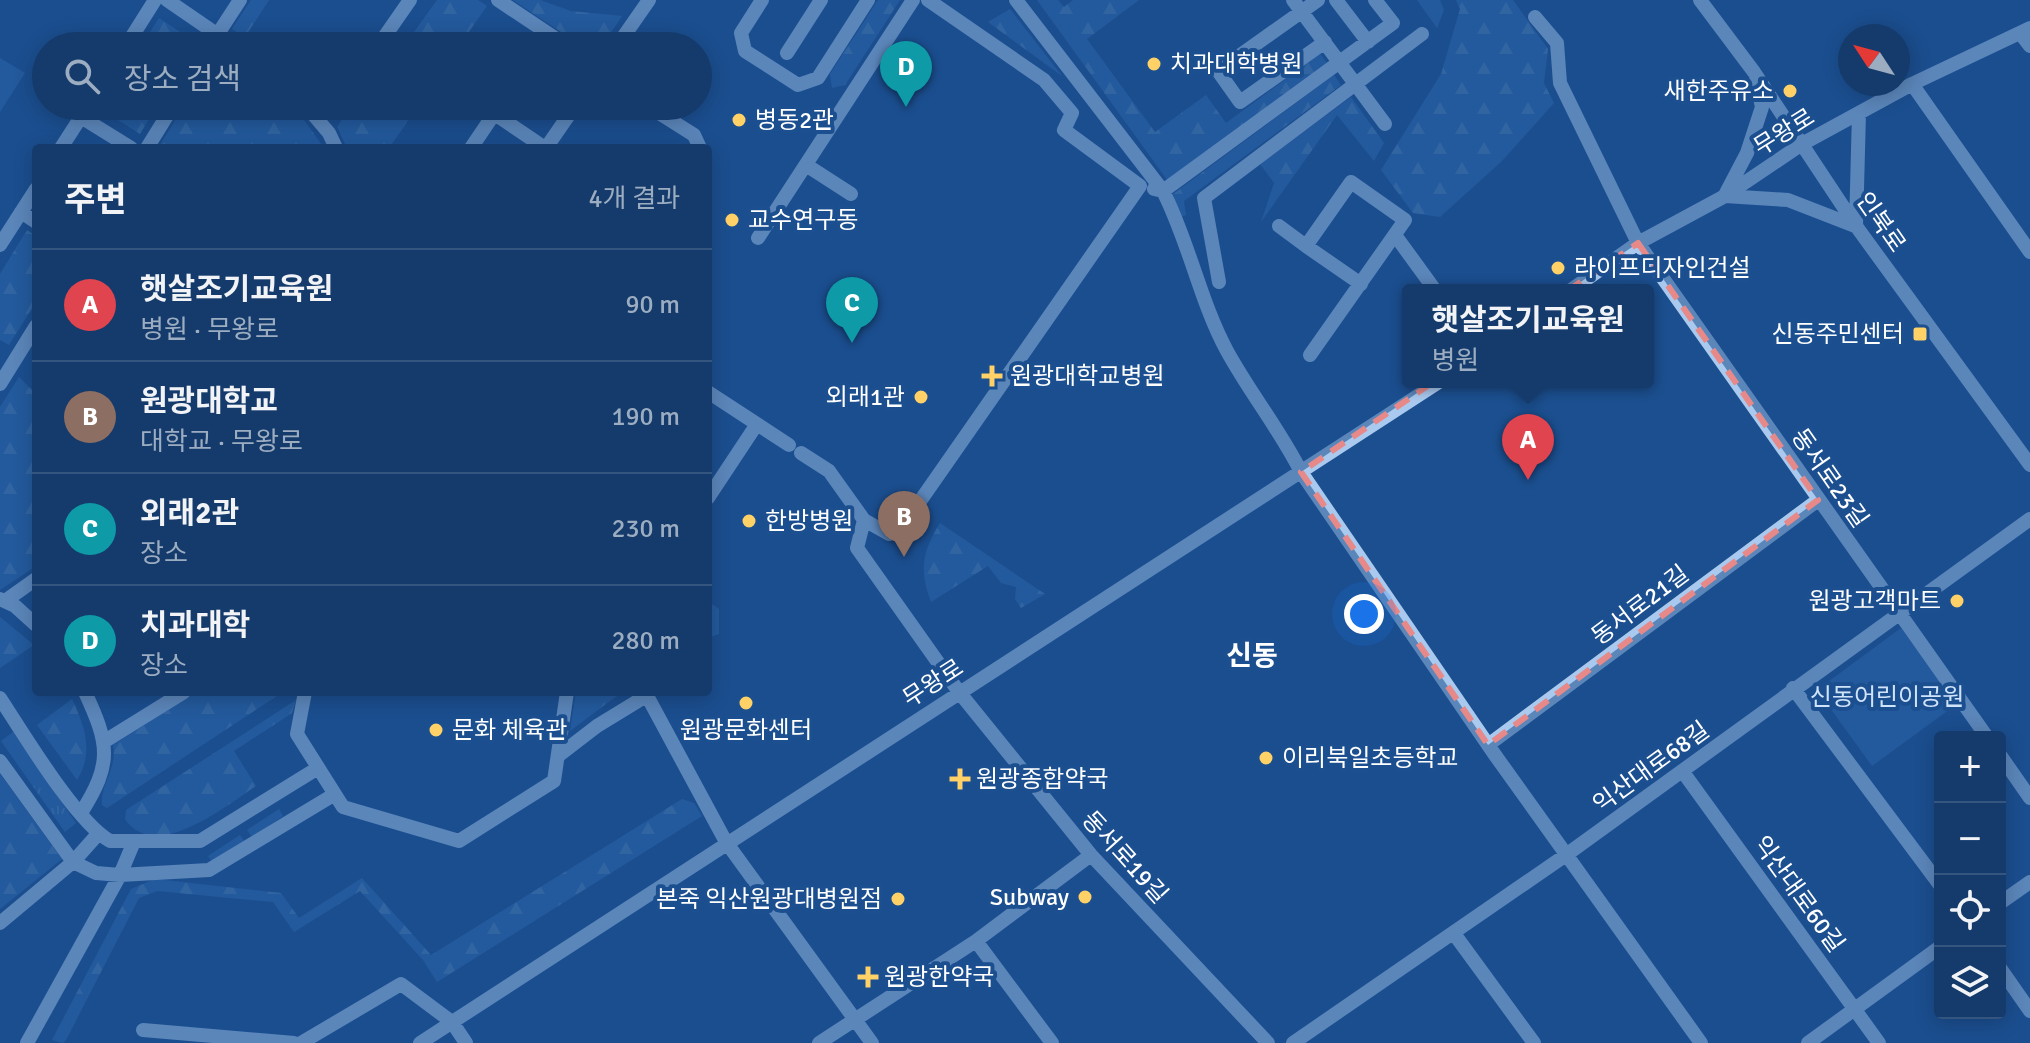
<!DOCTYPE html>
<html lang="ko">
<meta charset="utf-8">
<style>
:root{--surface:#143b6b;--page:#214673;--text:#f1f3f6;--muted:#9dadc1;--line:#33557e;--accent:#95b2f1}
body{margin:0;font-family:Signika,"Noto Sans KR",sans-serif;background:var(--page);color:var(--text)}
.controls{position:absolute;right:24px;bottom:24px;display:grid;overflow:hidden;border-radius:8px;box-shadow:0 4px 20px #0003}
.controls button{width:72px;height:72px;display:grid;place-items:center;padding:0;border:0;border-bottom:2px solid var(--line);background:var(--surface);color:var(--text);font:40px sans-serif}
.compass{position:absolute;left:1838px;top:24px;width:72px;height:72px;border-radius:50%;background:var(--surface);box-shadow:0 4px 20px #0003;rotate:306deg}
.you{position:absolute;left:1364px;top:614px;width:28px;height:28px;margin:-20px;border:6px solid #fff;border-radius:50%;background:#1a73e8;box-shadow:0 0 0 12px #1a73e833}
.badge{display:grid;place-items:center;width:52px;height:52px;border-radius:50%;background:var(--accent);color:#fff;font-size:26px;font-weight:700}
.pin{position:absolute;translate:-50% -66px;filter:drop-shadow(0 2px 4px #0008)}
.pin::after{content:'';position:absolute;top:42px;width:28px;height:24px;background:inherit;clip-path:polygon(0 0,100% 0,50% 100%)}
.popup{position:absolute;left:1402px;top:284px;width:252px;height:104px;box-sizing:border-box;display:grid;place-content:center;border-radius:8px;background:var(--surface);filter:drop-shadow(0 2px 6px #0005);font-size:26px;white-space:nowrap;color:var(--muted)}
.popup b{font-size:30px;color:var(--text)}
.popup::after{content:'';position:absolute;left:50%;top:100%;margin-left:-16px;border:16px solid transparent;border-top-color:var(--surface)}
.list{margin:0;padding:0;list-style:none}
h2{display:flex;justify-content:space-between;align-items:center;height:104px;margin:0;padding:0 32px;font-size:34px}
h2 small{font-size:26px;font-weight:400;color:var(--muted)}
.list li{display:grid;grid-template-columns:52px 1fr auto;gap:24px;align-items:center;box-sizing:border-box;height:112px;padding:0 32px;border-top:2px solid var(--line)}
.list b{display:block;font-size:30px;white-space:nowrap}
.list p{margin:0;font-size:26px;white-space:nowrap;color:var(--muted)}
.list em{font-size:26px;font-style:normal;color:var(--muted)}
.icon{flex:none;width:44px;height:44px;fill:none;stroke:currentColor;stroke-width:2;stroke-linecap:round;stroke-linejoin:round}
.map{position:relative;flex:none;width:2030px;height:1043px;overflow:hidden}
.search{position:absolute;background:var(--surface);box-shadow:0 4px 20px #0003;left:32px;top:32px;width:680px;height:88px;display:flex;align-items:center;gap:20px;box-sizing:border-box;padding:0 28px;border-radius:44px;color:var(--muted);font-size:30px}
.panel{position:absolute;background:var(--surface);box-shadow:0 4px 20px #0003;left:32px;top:144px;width:680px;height:552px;border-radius:8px}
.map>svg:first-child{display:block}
.grass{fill:url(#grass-tufts)}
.forest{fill:url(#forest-firs)}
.green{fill:#2e69ad}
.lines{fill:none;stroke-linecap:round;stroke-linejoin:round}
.minor{stroke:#a9c9ee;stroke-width:14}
.marked{fill:none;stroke:#e88989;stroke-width:6;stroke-dasharray:16 10;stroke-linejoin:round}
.poi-dot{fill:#ffd166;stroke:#1b4f8f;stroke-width:3}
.labels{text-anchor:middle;stroke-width:8;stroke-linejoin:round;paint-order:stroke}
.poi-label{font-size:24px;fill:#fff;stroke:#1b4f8f;text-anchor:start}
.street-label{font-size:24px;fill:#fff;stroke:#1b4f8f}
.park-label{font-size:24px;fill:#cfe3fa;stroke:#1b4f8f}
.quarter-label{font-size:28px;font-weight:bold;fill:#fff;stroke:#1b4f8f}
</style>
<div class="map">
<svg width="2030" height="1043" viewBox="0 0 2030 1043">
<defs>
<pattern id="grass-tufts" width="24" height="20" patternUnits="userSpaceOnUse" patternTransform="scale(2)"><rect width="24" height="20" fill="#2e69ad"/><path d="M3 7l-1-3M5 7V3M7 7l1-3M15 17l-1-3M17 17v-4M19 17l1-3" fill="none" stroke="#4d80b9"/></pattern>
<pattern id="forest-firs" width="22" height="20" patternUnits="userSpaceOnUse" patternTransform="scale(2)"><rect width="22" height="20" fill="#2e69ad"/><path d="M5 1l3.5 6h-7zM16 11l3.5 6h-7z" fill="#4d80b9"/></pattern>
</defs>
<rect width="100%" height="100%" fill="#1b4f8f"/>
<!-- grass -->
<path class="grass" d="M13,732L76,823L65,832L1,741Z
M279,809L283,816L252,837L247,830Z
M240,835L244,841L212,862L208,856Z"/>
<!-- forest -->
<path class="forest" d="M251,0H269L245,37L232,29Z
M437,0H478L487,6L459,46H404Z
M513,0H540L571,11L622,16L602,46H582Z
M878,0H900L845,85L832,88L830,74Z
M1037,0H1058L1064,7L1073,0H1139L1087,39L1155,132L1206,95L1226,123L1320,54L1328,64L1168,181Z
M1417,0H1440L1444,10L1437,28Z
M1456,0H1513L1548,49L1544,83L1554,103L1502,161L1440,217L1413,213L1381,170L1441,74L1460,9Z
M1010,9L1062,76L988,22Z
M159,18L197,43L195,46H141Z
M1334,75L1341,85L1184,201L1186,215L1179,218L1173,194Z
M1351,97L1384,143L1374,161L1337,115L1261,222L1274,183L1260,164Z
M103,106H157L140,134L101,109Z
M184,106H294L324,148H158Z
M360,106H418L389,148H347L337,127L346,114Z
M27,230L36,236V302L9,345L0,340V274Z
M19,377L36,394V566L0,590V407Z
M940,523L1045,594L1021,608L1015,599L1016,587L1001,583L988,566L931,602C919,570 922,552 940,523Z
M0,617L34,645L0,668Z
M197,692H283L107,808L102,805C100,784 118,768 113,745Z
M576,692H622L570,731Z
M72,699C85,727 94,752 77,780L37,725Z
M296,700L292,713L234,751L256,786C227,805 155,864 125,819L126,810Z
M0,774L62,859L0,909Z
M682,799L694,803L702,816L437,982L423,960L360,891L294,932L273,902L157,891L139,898L66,1040L63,1043L52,1040L131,889L155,879L281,893L299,918L362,878L431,955Z"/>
<!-- green -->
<path class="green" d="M0,58L25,73L0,112Z
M708,601L719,609V634L708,638Z
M1901,628L1957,704L1872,766L1817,690Z"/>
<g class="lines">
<!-- minor -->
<path class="minor" d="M167,0L234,46
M498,0L567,46
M762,0L741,33L745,51L798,85L818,78L868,0
M1016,0L1163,191C1189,242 1200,301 1227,351C1250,393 1280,430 1301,472L1495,755L1701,1043
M1293,0L1385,124
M1318,0L1218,71L1240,102L1325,42
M1336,0L1368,42
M1700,0L1754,72L1856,226L2030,465
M1535,17L1557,43L1560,83L1638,243L1987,737
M2020,33L2030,46
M126,46L155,0
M210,46L240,0
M378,46L410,0
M478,46L481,41
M617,46L649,0
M787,53L821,0
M1912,84L2030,252
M306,106L329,133L336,148
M483,106L545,148
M656,111L694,135L700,148
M81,117L131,148
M61,148L88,106
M147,148L173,106
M471,148L494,114
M546,148L575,106
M806,165L851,194
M1154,189L1163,191L1393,23L1375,0
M1725,195L1747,153L1762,107L1756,80
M1725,196L1788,200L1855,226
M21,212L36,222
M1279,226L1306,246
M1856,226L1859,113
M1395,235L1435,290
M758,238L913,0
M0,245L36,189
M1219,282L1204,198L1422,34
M1571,290L1638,243L1725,196L1802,144L1912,84L2030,28
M1310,355L1405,220L1351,182L1306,246L1361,284
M0,384L36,326
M708,392L789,445
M801,453L829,471L864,520L857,548L959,692L1091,855L1268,1043
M708,498L757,424
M864,520L889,534L902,527L1140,186L1064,130L1072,113L1044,80L928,0
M0,599L15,606L36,625
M5,601L36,579
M1793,688L1940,885
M305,692L297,734L343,807L459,841L554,781L567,692
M645,692L726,842L872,1043
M0,698C23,733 76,822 110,841H200L318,768
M105,741L184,692
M1488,745L1818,500
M2000,755L2030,798
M558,756L597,726L646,696
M0,761L73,862L96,873L120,875L209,870L335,794
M1683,772L1879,1043
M81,813C113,763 109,744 85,692
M2000,903L2030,882
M0,923L73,862L98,834
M1455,935L1534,1043
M976,941L1052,1043
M2000,968L2030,1011
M143,1030L294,1043
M27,1043L120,875L133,844
M301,1043L401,984L452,1022L466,1043
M420,1043L1439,382
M819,1043L976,941L1091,855
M1293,1043L1566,855L2030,519
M1808,1043L1940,947"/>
</g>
<!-- marked area -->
<path d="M0 0H2030V1043H0ZM1638,243L1818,500L1488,745L1301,472Z" fill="#1b4f8f" fill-opacity=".55" fill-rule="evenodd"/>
<path class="marked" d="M1638,243L1818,500L1488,745L1301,472Z"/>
<!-- markers -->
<g class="poi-dot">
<circle cx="1154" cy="64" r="8"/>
<circle cx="1790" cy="91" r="8"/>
<circle cx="739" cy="120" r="8"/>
<circle cx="732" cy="220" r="8"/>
<circle cx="1558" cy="268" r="8"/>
<rect x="1912" y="326" width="16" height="16" rx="4"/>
<path d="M988 364h8v8h8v8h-8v8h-8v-8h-8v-8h8z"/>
<circle cx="921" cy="397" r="8"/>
<circle cx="749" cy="521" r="8"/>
<circle cx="1957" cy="601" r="8"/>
<circle cx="746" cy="703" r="8"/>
<circle cx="436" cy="730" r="8"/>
<circle cx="1266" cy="758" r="8"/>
<path d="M956 767h8v8h8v8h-8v8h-8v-8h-8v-8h8z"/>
<circle cx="1085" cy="897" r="8"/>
<circle cx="898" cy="899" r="8"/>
<path d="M864 965h8v8h8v8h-8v8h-8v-8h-8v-8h8z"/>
</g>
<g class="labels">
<!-- poi labels -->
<g class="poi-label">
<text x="1170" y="72">치과대학병원</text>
<text x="1774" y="99" text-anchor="end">새한주유소</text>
<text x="755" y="128">병동2관</text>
<text x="748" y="228">교수연구동</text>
<text x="1574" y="276">라이프디자인건설</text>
<text x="1904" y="342" text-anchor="end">신동주민센터</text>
<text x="1010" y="384">원광대학교병원</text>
<text x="905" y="405" text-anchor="end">외래1관</text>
<text x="765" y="529">한방병원</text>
<text x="1941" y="609" text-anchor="end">원광고객마트</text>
<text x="452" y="738">문화 체육관</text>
<text x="746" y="738" text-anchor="middle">원광문화센터</text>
<text x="1282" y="766">이리북일초등학교</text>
<text x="976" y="787">원광종합약국</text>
<text x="1069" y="905" text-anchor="end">Subway</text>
<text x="882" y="907" text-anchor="end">본죽 익산원광대병원점</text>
<text x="884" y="985">원광한약국</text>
</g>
<!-- street labels -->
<g class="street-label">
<text transform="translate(1784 132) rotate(-32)" y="8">무왕로</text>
<text transform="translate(1881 222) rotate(55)" y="8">인북로</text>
<text transform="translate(1830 478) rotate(55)" y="8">동서로23길</text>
<text transform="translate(1640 605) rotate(-37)" y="8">동서로21길</text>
<text transform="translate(933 683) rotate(-33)" y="8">무왕로</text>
<text transform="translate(1651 767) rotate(-36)" y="8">익산대로68길</text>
<text transform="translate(1125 857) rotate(48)" y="8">동서로19길</text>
<text transform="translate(1799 894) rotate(54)" y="8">익산대로60길</text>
</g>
<!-- park labels -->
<g class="park-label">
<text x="1887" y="705">신동어린이공원</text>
</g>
<!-- quarter labels -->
<g class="quarter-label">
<text x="1252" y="665">신동</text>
</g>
</g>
</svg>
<div class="controls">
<button>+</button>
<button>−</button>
<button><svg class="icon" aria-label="locate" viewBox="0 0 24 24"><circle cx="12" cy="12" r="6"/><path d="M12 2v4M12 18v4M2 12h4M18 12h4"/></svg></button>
<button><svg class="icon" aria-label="layers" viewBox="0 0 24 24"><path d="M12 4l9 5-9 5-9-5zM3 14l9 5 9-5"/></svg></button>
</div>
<svg class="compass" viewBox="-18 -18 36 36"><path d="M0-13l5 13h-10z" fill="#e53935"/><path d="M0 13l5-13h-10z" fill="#9dadc1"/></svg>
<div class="you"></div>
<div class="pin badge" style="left:1528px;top:480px;background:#e0444e">A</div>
<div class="popup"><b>햇살조기교육원</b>병원</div>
<div class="pin badge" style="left:904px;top:557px;background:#8d6e63">B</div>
<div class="pin badge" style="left:852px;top:343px;background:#0f9aa8">C</div>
<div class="pin badge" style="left:906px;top:107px;background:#0f9aa8">D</div>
<div class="search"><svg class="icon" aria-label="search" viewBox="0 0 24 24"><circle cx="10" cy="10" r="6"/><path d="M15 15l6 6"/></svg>장소 검색</div>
<section class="panel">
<h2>주변<small>4개 결과</small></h2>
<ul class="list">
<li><span class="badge" style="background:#e0444e">A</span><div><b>햇살조기교육원</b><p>병원 · 무왕로</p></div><em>90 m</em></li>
<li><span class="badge" style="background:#8d6e63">B</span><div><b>원광대학교</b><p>대학교 · 무왕로</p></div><em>190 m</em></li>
<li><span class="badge" style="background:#0f9aa8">C</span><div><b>외래2관</b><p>장소</p></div><em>230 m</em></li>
<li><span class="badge" style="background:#0f9aa8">D</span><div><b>치과대학</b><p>장소</p></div><em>280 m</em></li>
</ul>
</section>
</div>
